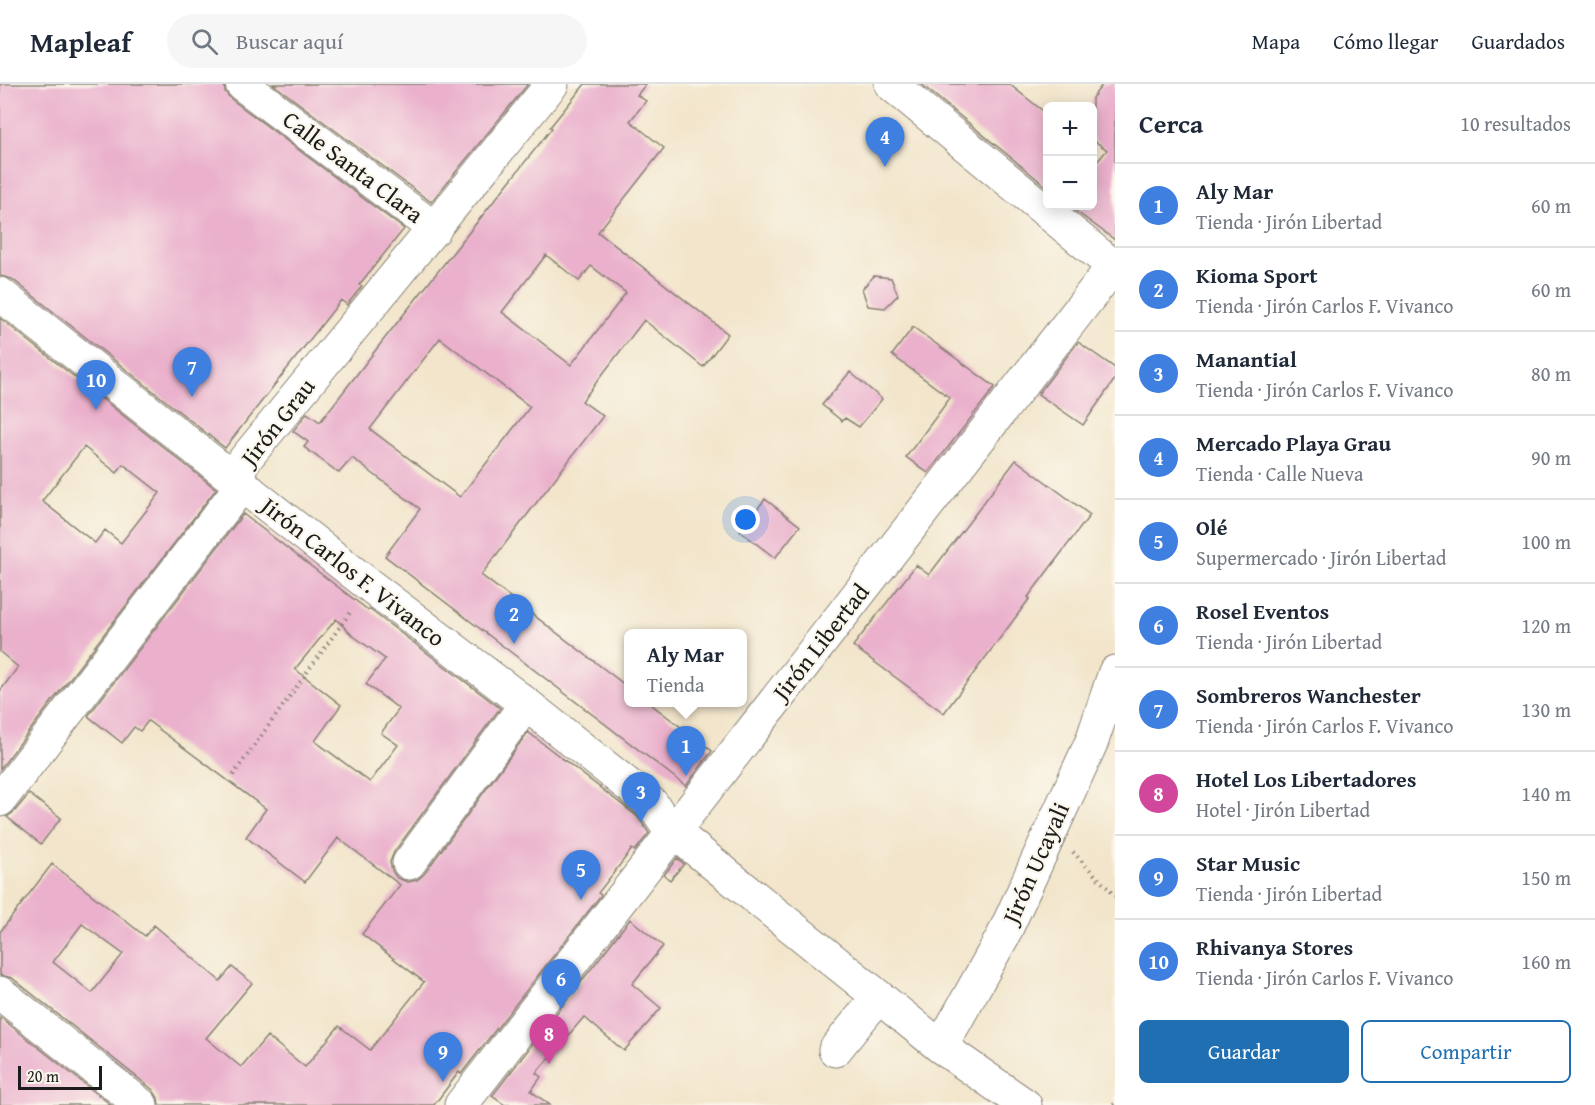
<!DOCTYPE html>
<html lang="es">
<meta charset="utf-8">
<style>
:root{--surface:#fff;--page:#f6f6f7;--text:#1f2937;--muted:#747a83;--line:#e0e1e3;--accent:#1f6fb2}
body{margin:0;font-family:"Gentium Book Plus",serif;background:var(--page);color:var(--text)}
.controls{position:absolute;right:18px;top:18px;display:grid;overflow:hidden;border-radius:9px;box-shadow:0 3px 15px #0003}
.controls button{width:54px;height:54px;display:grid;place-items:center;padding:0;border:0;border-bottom:2px solid var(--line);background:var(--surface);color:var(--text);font:30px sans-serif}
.scale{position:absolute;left:18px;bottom:15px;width:84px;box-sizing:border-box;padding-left:6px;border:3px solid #1c1c1c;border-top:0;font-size:16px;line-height:21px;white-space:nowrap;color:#1c1c1c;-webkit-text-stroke:4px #fbf7ec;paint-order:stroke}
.you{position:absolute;left:746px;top:436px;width:21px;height:21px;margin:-15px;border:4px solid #fff;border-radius:50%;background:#1a73e8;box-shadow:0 0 0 9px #1a73e833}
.badge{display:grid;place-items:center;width:39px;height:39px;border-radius:50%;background:var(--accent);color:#fff;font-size:20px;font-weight:700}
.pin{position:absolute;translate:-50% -50px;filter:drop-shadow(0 2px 3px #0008)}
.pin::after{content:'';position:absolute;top:32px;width:21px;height:18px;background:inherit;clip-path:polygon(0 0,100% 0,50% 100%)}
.popup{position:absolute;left:624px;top:545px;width:123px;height:78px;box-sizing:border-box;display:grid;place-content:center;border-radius:9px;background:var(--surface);filter:drop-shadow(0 2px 4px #0005);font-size:20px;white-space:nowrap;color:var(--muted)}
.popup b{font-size:22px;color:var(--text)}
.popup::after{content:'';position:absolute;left:50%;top:100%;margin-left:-12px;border:12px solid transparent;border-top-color:var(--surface)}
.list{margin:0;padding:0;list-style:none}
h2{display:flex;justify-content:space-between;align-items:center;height:78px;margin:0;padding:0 24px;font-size:26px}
h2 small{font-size:20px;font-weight:400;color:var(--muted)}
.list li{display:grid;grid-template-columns:39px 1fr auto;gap:18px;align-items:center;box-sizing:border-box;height:84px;padding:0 24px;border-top:2px solid var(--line)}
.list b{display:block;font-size:22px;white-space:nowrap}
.list p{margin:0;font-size:20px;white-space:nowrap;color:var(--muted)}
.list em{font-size:20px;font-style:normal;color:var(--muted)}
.actions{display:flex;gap:12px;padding:18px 24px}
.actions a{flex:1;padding:14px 0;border:2px solid var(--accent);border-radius:9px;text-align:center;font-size:21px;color:var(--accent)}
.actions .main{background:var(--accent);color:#fff}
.icon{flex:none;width:33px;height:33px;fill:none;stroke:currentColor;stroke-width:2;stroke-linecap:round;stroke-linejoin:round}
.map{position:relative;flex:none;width:1115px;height:1021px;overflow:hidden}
header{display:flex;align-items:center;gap:36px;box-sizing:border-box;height:84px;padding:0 30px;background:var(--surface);border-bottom:2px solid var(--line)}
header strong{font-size:28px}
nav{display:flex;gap:33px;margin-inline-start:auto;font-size:21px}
.search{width:420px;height:54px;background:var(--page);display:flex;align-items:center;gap:15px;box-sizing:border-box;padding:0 21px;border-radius:33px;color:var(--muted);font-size:22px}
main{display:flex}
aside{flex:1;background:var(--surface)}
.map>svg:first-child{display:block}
.building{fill:#eab0cc;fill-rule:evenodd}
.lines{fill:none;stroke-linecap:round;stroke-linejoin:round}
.minor-casing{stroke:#878074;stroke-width:35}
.path{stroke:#878074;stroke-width:4;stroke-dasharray:1.5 4.5;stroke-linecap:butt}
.minor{stroke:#fff;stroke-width:33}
.labels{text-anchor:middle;stroke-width:4.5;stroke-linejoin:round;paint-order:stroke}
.street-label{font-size:24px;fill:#1c1c1c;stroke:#fbf7ec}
</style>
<header>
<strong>Mapleaf</strong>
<div class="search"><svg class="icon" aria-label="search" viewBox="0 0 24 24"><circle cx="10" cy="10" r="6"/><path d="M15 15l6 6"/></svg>Buscar aquí</div>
<nav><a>Mapa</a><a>Cómo llegar</a><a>Guardados</a></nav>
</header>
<main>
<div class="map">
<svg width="1115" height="1021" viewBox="0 0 1115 1021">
<rect width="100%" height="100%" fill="#fbf7ec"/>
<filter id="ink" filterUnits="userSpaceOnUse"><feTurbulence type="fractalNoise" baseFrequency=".0167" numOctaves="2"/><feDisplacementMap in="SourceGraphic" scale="12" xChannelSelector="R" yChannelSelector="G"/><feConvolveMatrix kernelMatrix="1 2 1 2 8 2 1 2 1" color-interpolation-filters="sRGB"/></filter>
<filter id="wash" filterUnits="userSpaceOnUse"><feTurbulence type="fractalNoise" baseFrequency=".008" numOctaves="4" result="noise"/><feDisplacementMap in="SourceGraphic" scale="24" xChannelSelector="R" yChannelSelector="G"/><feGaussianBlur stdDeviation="1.35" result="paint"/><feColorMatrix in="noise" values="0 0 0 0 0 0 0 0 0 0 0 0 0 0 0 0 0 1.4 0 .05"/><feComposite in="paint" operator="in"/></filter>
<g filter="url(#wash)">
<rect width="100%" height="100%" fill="#f2e5cb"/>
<g id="blocks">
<!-- building -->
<path class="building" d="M0,0H224L225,8L231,15L404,145L359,201L362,202L347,221L341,216L225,364L12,195L0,192Z
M273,0H528L431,118Z
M585,0H646L637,11L646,17L630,37L664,64L598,148L728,250L703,283L644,236L582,317L603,332L481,491L629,604V618H648L712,667L686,702L385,472L420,425L352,374L339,389L304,363L308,358L293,347L307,329L320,338L385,254L552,44L550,43ZM546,171L579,197L591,182L626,209L571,281L502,228ZM440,254L530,323L460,413L370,345Z
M921,0H1009L1047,30V103Z
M1103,0H1115V156L1069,122H1092V84L1107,66L1092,55V14Z
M874,192L891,194L898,211L885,224L868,222L862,205Z
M0,234L216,405L0,685V607L18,583L0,568ZM84,363L117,389L123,380L160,409L121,459L105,446L95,459L42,417Z
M913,243L995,303L928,389L906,373L950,314L892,271Z
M1078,258L1115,284V295L1083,341L1038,310Z
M850,288L882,315L859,343L845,334L842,337L822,321Z
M1016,376L1090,431L1028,513L1030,514L944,629L853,562L916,481L929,491Z
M765,415L800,442L775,474L740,447Z
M243,430L368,526L369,525L500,624L394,768L390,778L392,787L397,794L408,798L417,796L424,790L528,648L638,733L649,749L635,767L632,765L598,809L601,811L461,990L459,988L434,1021H159L158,1014L153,1006L12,894L0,891V848L52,780L145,852L154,841L220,897L232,883L252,899L206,954L241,983L267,952L305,983L339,942L370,966L424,898L362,850L400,801L338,754L305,798L246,753L266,725L148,637L140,647L134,643L122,659L88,632ZM336,535L352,551L385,575L366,600L399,625L381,649L398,661L370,698L315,657L341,621L295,585ZM82,840L123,870L92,909L53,878Z
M29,710L61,734L41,760L7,733L15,727Z
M677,774L684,780L670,796L664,791Z
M630,835L663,862L632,900L661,924L624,967L584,933L536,989L541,993L531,1007L550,1021H505L492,1012Z
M0,933L111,1021H0Z"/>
</g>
</g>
<g filter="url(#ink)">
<use href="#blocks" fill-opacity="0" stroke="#878074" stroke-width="1.5"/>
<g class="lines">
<!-- minor casing -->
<g class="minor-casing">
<path id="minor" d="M242,0L435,145
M891,0L1113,182
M0,210L226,389L237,395L253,410L369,501L526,620L652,720L666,740L674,748L941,963L1025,1021
M0,716L235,410L237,395L242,379L552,0
M409,779L526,620
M0,909L141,1021
M941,963L1003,852L1092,657L1115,588
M835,966L878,913
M461,1021L1115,180"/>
</g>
<!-- path -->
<path class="path" d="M233,691L352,526
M1073,768L1115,812
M1113,1021L1115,1020"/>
<!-- minor -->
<use href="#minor" class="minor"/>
</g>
</g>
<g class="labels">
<!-- street labels -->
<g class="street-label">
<text transform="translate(353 83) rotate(37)" y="8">Calle Santa Clara</text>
<text transform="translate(278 338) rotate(-52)" y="8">Jirón Grau</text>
<text transform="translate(353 488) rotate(38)" y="8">Jirón Carlos F. Vivanco</text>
<text transform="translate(821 558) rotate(-52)" y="8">Jirón Libertad</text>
<text transform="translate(1036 779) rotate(-66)" y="8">Jirón Ucayali</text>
</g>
</g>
</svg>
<div class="controls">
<button>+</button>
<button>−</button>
</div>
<div class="scale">20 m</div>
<div class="you"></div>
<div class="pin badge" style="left:686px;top:692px;background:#3f7fe0">1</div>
<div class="popup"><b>Aly Mar</b>Tienda</div>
<div class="pin badge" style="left:514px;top:560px;background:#3f7fe0">2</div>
<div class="pin badge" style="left:641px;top:738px;background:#3f7fe0">3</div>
<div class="pin badge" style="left:885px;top:83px;background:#3f7fe0">4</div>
<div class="pin badge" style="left:581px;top:816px;background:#3f7fe0">5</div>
<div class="pin badge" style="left:561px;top:925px;background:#3f7fe0">6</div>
<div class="pin badge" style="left:192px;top:313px;background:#3f7fe0">7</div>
<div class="pin badge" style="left:549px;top:980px;background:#d1479c">8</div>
<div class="pin badge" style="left:443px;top:998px;background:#3f7fe0">9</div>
<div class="pin badge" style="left:96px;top:326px;background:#3f7fe0">10</div>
</div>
<aside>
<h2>Cerca<small>10 resultados</small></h2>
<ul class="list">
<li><span class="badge" style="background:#3f7fe0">1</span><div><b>Aly Mar</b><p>Tienda · Jirón Libertad</p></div><em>60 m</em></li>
<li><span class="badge" style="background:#3f7fe0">2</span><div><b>Kioma Sport</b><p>Tienda · Jirón Carlos F. Vivanco</p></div><em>60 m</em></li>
<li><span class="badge" style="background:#3f7fe0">3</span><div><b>Manantial</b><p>Tienda · Jirón Carlos F. Vivanco</p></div><em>80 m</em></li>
<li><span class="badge" style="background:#3f7fe0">4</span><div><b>Mercado Playa Grau</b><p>Tienda · Calle Nueva</p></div><em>90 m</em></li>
<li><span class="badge" style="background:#3f7fe0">5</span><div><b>Olé</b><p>Supermercado · Jirón Libertad</p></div><em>100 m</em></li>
<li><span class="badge" style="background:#3f7fe0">6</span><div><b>Rosel Eventos</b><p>Tienda · Jirón Libertad</p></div><em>120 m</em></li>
<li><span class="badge" style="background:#3f7fe0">7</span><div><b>Sombreros Wanchester</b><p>Tienda · Jirón Carlos F. Vivanco</p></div><em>130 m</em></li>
<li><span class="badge" style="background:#d1479c">8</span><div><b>Hotel Los Libertadores</b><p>Hotel · Jirón Libertad</p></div><em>140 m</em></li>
<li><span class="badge" style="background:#3f7fe0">9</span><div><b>Star Music</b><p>Tienda · Jirón Libertad</p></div><em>150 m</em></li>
<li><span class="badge" style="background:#3f7fe0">10</span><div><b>Rhivanya Stores</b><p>Tienda · Jirón Carlos F. Vivanco</p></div><em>160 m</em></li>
</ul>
<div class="actions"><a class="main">Guardar</a><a>Compartir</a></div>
</aside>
</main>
